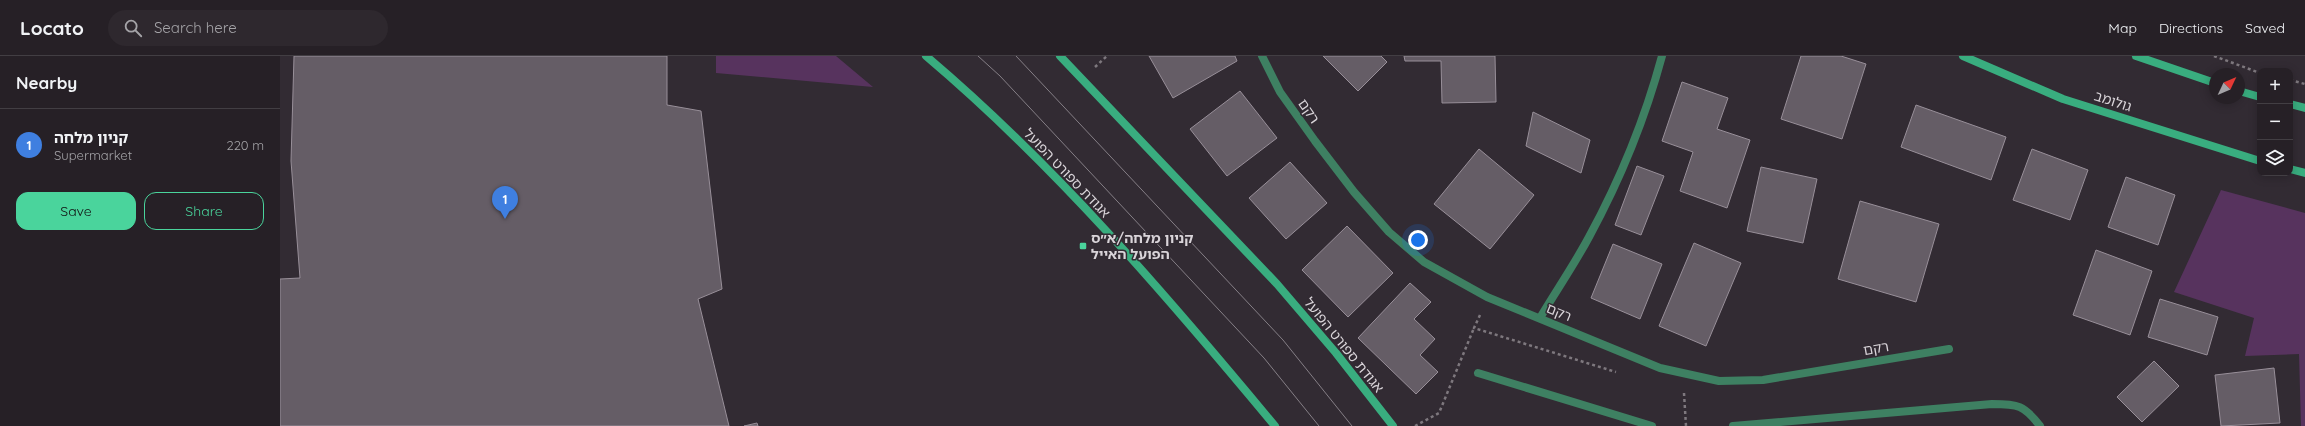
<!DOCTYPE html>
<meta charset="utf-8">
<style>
:root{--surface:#262026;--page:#2e282e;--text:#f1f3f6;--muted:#a4a3a7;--line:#423e43;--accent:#4ad49c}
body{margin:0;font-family:Quicksand,"Noto Sans Hebrew",sans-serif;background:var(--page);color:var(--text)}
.controls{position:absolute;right:12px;top:12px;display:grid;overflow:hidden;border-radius:8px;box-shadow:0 2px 10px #0003}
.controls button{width:36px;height:36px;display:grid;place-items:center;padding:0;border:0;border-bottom:1px solid var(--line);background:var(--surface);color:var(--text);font:20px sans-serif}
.compass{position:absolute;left:1929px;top:12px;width:36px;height:36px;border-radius:50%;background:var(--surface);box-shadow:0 2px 10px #0003;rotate:46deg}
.you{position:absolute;left:1138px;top:184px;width:14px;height:14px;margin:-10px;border:3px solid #fff;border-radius:50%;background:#1a73e8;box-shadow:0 0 0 6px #1a73e833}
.badge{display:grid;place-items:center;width:26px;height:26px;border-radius:50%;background:var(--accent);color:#fff;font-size:13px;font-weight:700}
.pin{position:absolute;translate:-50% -33px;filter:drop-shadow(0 1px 2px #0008)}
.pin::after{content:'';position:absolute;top:21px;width:14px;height:12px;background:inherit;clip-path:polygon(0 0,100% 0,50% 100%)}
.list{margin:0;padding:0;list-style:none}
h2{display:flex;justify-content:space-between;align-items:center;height:52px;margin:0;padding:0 16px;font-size:17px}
h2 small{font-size:13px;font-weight:400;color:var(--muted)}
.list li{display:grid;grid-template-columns:26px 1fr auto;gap:12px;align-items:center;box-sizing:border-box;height:72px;padding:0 16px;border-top:1px solid var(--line)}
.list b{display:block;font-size:15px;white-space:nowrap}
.list p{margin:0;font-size:13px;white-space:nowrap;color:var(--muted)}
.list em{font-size:13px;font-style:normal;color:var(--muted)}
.actions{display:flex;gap:8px;padding:12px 16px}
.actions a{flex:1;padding:9px 0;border:1px solid var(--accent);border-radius:12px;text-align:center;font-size:14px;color:var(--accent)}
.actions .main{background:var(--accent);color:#111}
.icon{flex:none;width:22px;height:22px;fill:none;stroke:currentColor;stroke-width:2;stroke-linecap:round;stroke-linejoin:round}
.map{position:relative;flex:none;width:2025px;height:370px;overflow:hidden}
header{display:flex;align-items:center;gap:24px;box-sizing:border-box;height:56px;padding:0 20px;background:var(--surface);border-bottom:1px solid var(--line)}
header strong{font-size:19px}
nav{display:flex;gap:22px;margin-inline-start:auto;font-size:14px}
.search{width:280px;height:36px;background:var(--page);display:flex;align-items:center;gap:10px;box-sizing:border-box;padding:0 14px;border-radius:22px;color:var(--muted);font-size:15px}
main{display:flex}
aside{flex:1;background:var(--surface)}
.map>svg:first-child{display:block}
.green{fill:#57335e}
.building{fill:#655d66;stroke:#988f99}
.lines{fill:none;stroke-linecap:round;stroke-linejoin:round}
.path{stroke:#7e787e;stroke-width:2.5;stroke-dasharray:3 3;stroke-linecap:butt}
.lane{stroke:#3e8062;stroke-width:8}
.street{stroke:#3e8062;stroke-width:8}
.secondary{stroke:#39ad7f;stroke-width:8}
.tram{stroke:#857f86;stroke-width:1}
.poi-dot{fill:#4ad49c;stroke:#322b33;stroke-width:1.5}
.labels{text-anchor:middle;stroke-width:3;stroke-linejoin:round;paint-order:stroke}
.street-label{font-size:14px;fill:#d9d4d9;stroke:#322b33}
.poi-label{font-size:14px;font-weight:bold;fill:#d9d4d9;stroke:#322b33;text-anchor:start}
</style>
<header>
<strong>Locato</strong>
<div class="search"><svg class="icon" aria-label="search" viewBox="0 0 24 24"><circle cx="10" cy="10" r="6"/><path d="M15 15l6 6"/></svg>Search here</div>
<nav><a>Map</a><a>Directions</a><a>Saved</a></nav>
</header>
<main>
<aside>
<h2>Nearby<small></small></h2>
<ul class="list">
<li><span class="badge" style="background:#3f7fe0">1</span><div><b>קניון מלחה</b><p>Supermarket</p></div><em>220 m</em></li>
</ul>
<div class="actions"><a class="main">Save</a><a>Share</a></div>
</aside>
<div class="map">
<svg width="2025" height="370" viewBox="0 0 2025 370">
<rect width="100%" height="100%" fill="#322b33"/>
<!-- green -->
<path class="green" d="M436,0H556L593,31L436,17Z
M1941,134L2025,157V370H2021L2019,298L1965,300L1974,262L1894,236Z"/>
<!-- building -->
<path class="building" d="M14,0H387V49L421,55L442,233L418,243L449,370H0V223L20,222L11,105Z
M869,0H955L957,5L893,42Z
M1043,0H1101L1107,6L1078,35Z
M1124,0H1215L1216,46L1162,47L1161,5H1125Z
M1521,0H1561L1586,8L1562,83L1501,63Z
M1402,26L1448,42L1437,73L1470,84L1447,152L1400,135L1413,96L1382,85Z
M960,35L997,82L947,120L910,73Z
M1636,49L1726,81L1711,124L1621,91Z
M1253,56L1310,84L1301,117L1246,90Z
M1199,93L1254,139L1210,193L1154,148Z
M1752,93L1808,114L1790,164L1733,144Z
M1010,106L1047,147L1006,183L969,142Z
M1357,110L1384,120L1361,179L1335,169Z
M1481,111L1537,123L1523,187L1467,175Z
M1846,121L1895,139L1878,189L1828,171Z
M1580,145L1659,168L1636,246L1558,223Z
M1067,170L1113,217L1068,261L1022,214Z
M1414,187L1461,207L1426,290L1379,270Z
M1333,188L1382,208L1360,263L1311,242Z
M1816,194L1872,215L1850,279L1793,259Z
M1130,227L1151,246L1134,263L1155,283L1140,299L1158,316L1136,338L1078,282Z
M1880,243L1938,261L1927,299L1868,281Z
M1874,305L1899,330L1862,366L1837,341Z
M1994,312L2000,367L1941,370L1935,319Z
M477,367L478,370H464Z"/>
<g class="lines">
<!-- path -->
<path class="path" d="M1934,0L1980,17
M815,11L827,0
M2010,24L2025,28
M1200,259L1194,272L1336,316
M1404,337L1406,370
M1135,370L1159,357L1194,272"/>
<!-- lane -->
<path class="lane" d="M1260,262C1276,235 1294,209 1309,181C1340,124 1365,63 1382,0
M1198,317L1372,370
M1453,370L1712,348C1738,348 1744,349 1760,370"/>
<!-- street -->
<path class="street" d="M982,0L1000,36L1035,85L1074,136L1109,176L1144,206L1207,241L1380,312L1439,325L1483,324L1669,293"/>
<!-- secondary -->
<path class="secondary" d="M646,0C775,109 887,240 995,370
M780,0L997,228L1056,297L1113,370
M1683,0L1783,43L1980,105
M1856,0L1935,27
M1959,35L1980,41
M2010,48L2025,52
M2010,113L2025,117"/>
<!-- tram -->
<path class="tram" d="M698,0L720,20L984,302L1039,370
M736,0L1003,284L1072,370"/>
</g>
<!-- markers -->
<rect class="poi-dot" x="799" y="186" width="8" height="8" rx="2"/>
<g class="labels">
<!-- street labels -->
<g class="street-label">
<text transform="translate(1833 45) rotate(18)" y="5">גולומב</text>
<text transform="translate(1029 55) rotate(55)" y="5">רקם</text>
<text transform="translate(787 117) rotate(46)" y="5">אגודת ספורט הפועל</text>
<text transform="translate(1279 256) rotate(22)" y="5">רקם</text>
<text transform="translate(1064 289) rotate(51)" y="5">אגודת ספורט הפועל</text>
<text transform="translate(1596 292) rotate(-10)" y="5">רקם</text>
</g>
<!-- poi labels -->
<g class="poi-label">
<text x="811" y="187">קניון מלחה/א״ס<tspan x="811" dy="16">הפועל האייל</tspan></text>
</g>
</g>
</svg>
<div class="controls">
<button>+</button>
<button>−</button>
<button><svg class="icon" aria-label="layers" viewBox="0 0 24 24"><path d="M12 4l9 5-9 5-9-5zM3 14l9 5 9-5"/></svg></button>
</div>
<svg class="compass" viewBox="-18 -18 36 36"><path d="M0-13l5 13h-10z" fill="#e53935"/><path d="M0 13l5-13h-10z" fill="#a4a3a7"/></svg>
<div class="you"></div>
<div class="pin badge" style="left:225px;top:163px;background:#3f7fe0">1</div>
</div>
</main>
